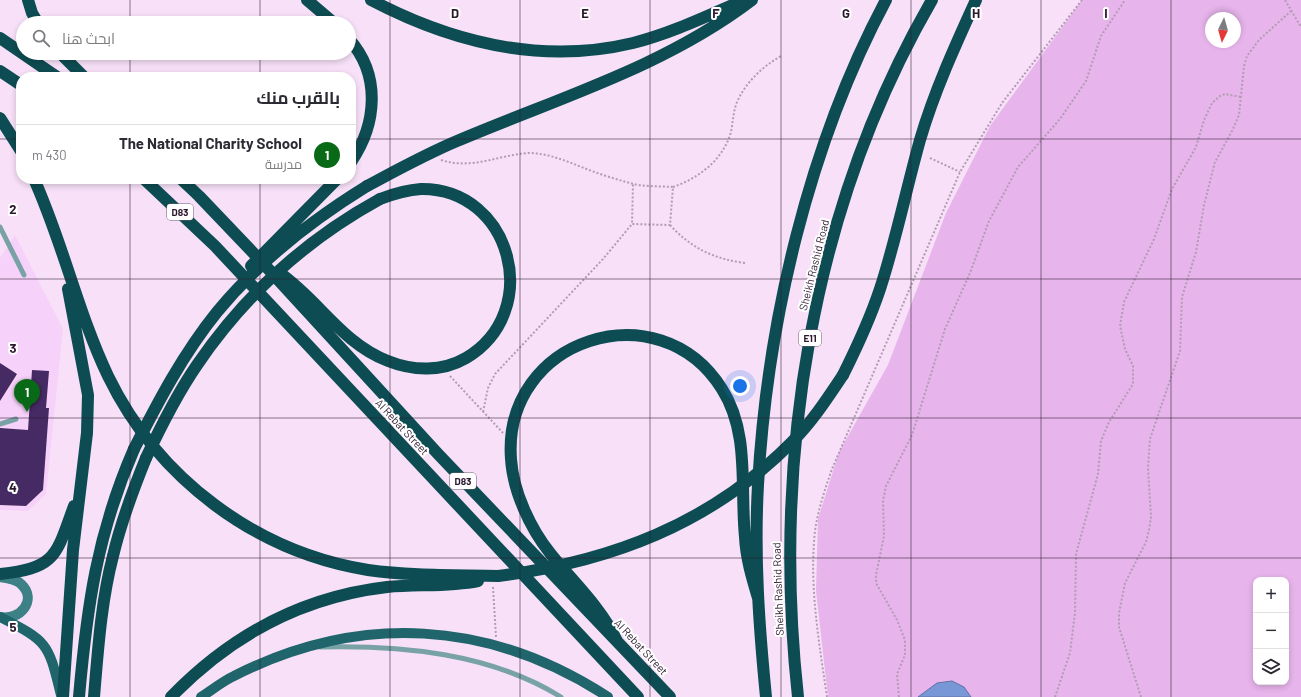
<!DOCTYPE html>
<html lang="ar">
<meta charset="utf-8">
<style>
:root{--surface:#fff;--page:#f2f2f3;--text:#2b2b33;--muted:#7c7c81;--line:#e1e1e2;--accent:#086a16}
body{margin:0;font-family:Barlow,Cairo,sans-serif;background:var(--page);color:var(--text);direction:rtl}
.controls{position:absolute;right:12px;bottom:12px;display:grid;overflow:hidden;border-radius:8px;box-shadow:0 2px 6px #0003}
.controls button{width:36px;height:36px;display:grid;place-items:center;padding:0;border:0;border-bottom:1px solid var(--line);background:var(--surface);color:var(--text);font:20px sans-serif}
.compass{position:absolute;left:1205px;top:12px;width:36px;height:36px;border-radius:50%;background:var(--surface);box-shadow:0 2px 6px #0003;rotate:185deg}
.you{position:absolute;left:740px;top:386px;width:14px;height:14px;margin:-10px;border:3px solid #fff;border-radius:50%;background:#1a73e8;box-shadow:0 0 0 6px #1a73e833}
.badge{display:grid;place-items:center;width:26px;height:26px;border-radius:50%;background:var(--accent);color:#fff;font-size:13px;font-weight:700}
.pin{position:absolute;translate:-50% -33px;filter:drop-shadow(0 1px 2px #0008)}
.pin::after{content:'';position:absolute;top:21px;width:14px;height:12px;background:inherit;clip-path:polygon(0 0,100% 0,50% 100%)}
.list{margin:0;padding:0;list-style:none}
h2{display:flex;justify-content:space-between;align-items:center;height:52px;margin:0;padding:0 16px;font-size:17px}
h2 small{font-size:13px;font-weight:400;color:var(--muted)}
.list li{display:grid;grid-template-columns:26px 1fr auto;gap:12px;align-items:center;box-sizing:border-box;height:60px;padding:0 16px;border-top:1px solid var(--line)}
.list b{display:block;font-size:15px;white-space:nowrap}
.list p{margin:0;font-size:13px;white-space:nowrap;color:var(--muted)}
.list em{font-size:13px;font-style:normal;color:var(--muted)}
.icon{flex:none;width:22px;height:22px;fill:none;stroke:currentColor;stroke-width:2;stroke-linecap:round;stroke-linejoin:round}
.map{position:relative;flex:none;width:1301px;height:697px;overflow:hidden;direction:ltr}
.search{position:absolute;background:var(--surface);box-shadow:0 2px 6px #0003;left:16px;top:16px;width:340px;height:44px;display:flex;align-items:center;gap:10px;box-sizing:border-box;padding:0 14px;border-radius:22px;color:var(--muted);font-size:15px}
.panel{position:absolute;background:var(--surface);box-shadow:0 2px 6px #0003;left:16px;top:72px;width:340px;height:112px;border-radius:16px;direction:rtl}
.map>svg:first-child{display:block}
.built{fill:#f6d1f9}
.green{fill:#e7b4eb;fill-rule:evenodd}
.water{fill:#7897d6;stroke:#6271a4}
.building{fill:#462a64}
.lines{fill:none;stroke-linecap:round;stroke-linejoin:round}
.path{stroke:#b29cb3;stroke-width:2;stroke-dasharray:2 2;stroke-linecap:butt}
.lane{stroke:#79a2a7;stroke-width:5}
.secondary{stroke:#3d8086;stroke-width:10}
.primary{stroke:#1f656b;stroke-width:10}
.highway{stroke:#0d4c52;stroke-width:12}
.highway-bridge{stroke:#0d4c52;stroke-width:12}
.grid{fill:none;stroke:#2d192f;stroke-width:1;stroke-opacity:0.55}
.labels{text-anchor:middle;stroke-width:4;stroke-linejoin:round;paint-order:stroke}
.shield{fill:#fff;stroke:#6c5e6d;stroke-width:1}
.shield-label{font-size:10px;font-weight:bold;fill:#2d192f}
.street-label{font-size:11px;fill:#2d192f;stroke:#fff}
.grid-label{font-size:13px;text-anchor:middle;font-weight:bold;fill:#2d192f;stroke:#fff;stroke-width:4;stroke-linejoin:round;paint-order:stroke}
</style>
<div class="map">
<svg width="1301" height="697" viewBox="0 0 1301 697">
<rect width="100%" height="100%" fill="#f7e0f8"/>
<!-- built -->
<path class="built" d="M15,235L63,329L46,494L28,511L0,510V258Z"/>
<!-- green -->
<path class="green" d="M1082,0H1301V697H828L816,591L818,519L839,452L888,365L946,213L990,126ZM1211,18H1235V42H1211ZM1256,580H1286V682H1256Z"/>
<!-- water -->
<path class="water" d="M952,681L964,687L971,697H918L937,683Z"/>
<!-- building -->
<path class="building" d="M0,363L17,374L0,401Z
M32,370L49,371L46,408H49L43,490L26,506L0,505V428L28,430Z"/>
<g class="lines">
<!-- path -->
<path class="path" d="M1285,0L1301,27
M930,158L960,172
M441,160C472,170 499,155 528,153C548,153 566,161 584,168C599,174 615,179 630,183C643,187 659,186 673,187L670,225L632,224L633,184
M673,187C699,178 723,160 731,132C733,122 733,112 737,102C746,82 762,67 781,56
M670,225C691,248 714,259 745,263
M450,376L503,433
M483,412L488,388L495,374L603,259L632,224
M493,587L496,637
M827,697C819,642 809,586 815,531C818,510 825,489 832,469L960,172L1002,103L1082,0
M899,697L897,674L905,655V640L897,620L876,583V575L884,536L883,501L886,486L912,435L945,329L970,273L989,221L1018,167L1060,119L1086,81L1101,36L1125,0
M1055,697L1070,653L1075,613L1076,554L1098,474L1101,441L1109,422L1133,384V366L1125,349L1120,326L1124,302L1154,239L1172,189L1196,147L1204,120L1212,103L1220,96L1225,94L1241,97
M1141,697L1119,627V613L1125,583L1146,542L1149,530L1151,517L1148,468L1150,439L1180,351L1182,297L1196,252L1204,205L1215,162L1232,131L1239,115L1244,66L1247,56L1259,40L1291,11"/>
<!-- lane -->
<path class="lane" d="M0,227L24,275
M0,424L16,419
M320,647C401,645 490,653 561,697"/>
<!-- secondary -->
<path class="secondary" d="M0,577C7,578 16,579 21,584C38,600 20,621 0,617"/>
<!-- primary -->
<path class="primary" d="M0,617C49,642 48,643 61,695
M201,697C212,690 223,681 234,676C360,612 490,620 608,697"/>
<!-- highway -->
<path class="highway" d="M28,0L32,13L38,23
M307,0L334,23
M371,0C453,43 541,65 633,43C672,33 707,16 744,0
M0,38L57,77
M349,39C381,75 377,124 351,162
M60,53L84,77
M0,71L21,85
M0,118L21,151
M34,179C63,243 78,313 108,376C158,479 256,552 368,570C411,576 455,575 498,576
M144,179L215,246L638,697
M181,179L199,196L261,261L439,455L670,697
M367,186C397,170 426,154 457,141C558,98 664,67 752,0
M281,274C319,301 343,344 388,361C413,371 442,372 466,358C544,312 512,188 421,189C406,190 393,194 380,199
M843,375C857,347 870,319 880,289C896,240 906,190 920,140C934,92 955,46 976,0
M0,574C57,568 56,555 74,506
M617,641C601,607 573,582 550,553C530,528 513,491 511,459C502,339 659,288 722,389C750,433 740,488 745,537C746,558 752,578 758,598
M63,697L73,550L87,433L88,395L68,289
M79,697C87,606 97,534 134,449
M94,697C98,650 101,602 113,556C121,522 133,490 146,458
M171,697C231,635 301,597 387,587C417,584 448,587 478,581
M766,697C759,626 754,556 758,485C767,322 809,144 886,0
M798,697C772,460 811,209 932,0"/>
<!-- highway-bridge -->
<path class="highway-bridge" d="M251,266L337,179
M134,449C158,402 183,354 217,312C259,261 312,220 367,186
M146,458C161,426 177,394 197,365C244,296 307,239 380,199
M498,576C610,562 711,524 792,442C812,422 827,399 843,375"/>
</g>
<!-- grid -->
<path class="grid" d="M130,0V23M260,0V23M390,0V697M520,0V697M650,0V697M781,0V697M911,0V697M1041,0V697M1171,0V697M130,53V77M260,53V77M0,139H21M351,139H1301M130,179V697M260,179V697M0,279H1301M0,418H1301M0,558H1301"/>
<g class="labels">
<!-- shield labels -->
<g class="shield">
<rect x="167" y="204" width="26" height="16" rx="3"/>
<rect x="799" y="330" width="22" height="16" rx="3"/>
<rect x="450" y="473" width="26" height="16" rx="3"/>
</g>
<g class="shield-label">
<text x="180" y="216">D83</text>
<text x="810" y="342">E11</text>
<text x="463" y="485">D83</text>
</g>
<!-- street labels -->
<g class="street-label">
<text transform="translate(814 265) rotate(-76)" y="4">Sheikh Rashid Road</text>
<text transform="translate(402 427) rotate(47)" y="4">Al Rebat Street</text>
<text transform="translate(778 589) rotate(-92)" y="4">Sheikh Rashid Road</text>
<text transform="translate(641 647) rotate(47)" y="4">Al Rebat Street</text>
</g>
</g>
<g class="grid-label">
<text x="455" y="18">D</text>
<text x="585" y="18">E</text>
<text x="716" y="18">F</text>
<text x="846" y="18">G</text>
<text x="976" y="18">H</text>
<text x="1106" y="18">I</text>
<text x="13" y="214">2</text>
<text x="13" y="353">3</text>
<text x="13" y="492">4</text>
<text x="13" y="632">5</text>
</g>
</svg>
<div class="controls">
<button>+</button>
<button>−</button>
<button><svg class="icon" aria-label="layers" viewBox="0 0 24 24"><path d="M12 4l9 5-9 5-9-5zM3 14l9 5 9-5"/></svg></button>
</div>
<svg class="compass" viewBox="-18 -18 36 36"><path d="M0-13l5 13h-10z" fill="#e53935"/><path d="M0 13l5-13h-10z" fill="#7c7c81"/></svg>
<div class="you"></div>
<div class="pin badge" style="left:27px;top:412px">1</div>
<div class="search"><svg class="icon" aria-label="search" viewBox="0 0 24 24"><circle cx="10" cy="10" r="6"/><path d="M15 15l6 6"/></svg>ابحث هنا</div>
<section class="panel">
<h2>بالقرب منك<small></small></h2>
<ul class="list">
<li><span class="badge">1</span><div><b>The National Charity School</b><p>مدرسة</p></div><em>430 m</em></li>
</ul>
</section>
</div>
